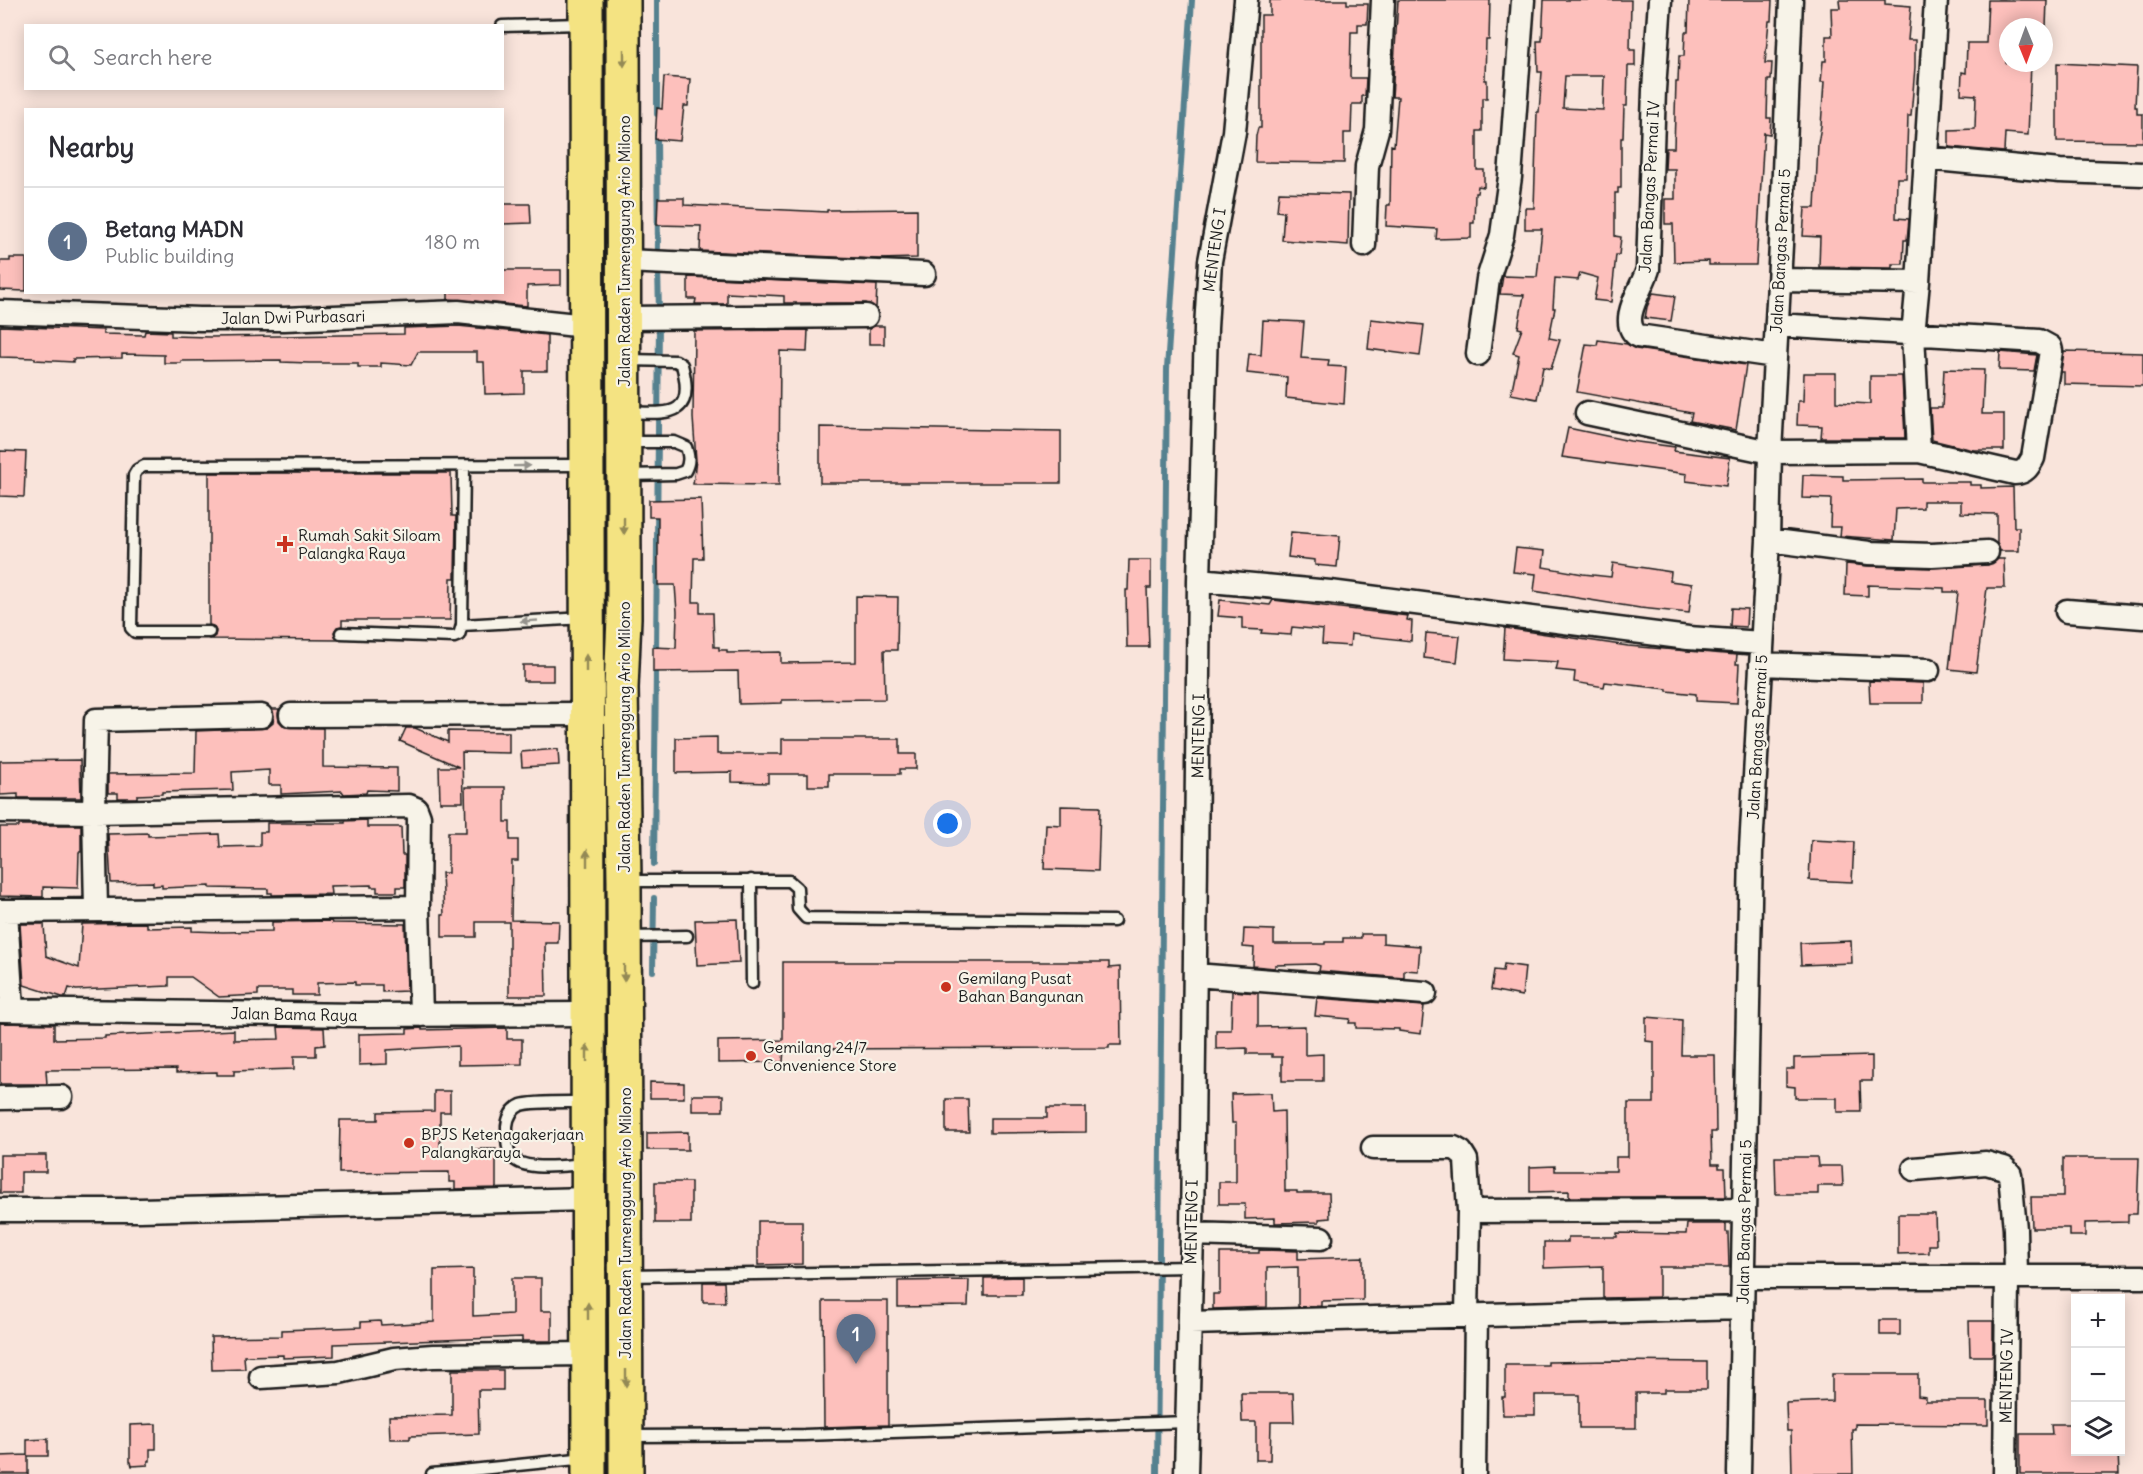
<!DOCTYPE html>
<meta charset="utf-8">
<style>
:root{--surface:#fff;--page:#f2f2f3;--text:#2b2b33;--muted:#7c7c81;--line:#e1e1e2;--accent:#c8321e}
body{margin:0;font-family:Delius,sans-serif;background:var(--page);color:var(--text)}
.controls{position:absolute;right:18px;bottom:18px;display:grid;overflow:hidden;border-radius:0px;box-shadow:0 3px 15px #0003}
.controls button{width:54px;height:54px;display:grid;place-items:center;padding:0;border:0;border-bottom:2px solid var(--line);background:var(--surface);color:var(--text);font:30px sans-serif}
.compass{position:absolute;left:1999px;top:18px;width:54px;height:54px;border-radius:50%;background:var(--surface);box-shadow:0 3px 15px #0003;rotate:179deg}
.you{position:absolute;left:948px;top:824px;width:21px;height:21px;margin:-15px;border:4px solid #fff;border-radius:50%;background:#1a73e8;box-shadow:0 0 0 9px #1a73e833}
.badge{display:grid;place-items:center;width:39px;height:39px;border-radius:50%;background:var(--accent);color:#fff;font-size:20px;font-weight:700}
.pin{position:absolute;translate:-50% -50px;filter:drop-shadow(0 2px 3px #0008)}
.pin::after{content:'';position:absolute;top:32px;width:21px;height:18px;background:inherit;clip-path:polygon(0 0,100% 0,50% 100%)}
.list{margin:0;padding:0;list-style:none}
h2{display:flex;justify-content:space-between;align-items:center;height:78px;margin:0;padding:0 24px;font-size:26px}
h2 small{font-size:20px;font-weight:400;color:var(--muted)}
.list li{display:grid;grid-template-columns:39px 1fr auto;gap:18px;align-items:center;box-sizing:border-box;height:108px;padding:0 24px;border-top:2px solid var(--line)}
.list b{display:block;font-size:22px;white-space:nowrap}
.list p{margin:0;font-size:20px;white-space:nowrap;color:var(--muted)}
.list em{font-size:20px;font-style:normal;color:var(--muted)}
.icon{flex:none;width:33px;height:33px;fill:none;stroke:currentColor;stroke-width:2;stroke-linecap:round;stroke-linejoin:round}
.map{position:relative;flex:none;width:2143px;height:1474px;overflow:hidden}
.search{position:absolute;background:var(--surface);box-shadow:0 3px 15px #0003;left:24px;top:24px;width:480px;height:66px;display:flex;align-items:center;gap:15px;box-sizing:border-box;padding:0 21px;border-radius:0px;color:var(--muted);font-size:22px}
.panel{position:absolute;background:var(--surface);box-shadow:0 3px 15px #0003;left:24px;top:108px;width:480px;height:186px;border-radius:0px}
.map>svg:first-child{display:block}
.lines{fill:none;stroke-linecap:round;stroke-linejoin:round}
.stream{stroke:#55818f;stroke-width:6}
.building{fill:#fdc0bc;stroke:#1c1c1c;stroke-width:1.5;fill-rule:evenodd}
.service-casing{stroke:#1c1c1c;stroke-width:15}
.minor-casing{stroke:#1c1c1c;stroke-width:27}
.trunk-casing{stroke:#1c1c1c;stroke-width:38}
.service{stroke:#f7f3e8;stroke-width:10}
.minor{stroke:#f7f3e8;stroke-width:22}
.trunk{stroke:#f4e382;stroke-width:33}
.oneway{fill:#938954}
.oneway2{fill:#94928c}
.poi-dot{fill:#c8321e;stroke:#f7f3e8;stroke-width:2}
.labels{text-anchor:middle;stroke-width:4.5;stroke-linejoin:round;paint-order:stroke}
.street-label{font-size:16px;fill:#1c1c1c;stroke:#f7f3e8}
.poi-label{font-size:16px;fill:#1c1c1c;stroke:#f7f3e8;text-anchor:start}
</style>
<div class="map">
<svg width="2143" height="1474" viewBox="0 0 2143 1474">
<rect width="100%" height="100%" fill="#f9e4db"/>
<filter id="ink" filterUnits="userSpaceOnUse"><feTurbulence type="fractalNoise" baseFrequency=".0167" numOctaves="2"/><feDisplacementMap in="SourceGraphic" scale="12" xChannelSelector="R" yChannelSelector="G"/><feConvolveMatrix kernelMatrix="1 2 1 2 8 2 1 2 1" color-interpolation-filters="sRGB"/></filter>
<g filter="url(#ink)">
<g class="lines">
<!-- stream -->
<path class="stream" d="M657,0V114
M657,133L658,258
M658,268L659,312
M656,654L659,322
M654,864L656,664
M653,971L654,898
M1157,1474L1167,369L1192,0"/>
</g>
<!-- building -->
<path class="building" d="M1270,0H1347V4H1368L1367,24H1358V32H1351L1350,76L1351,78H1366L1365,96H1362V104H1352L1351,133H1344V163L1255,162L1256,136L1258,128H1261V15H1270Z
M1398,0H1490L1489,40H1486L1485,80H1487V98H1482V131H1477V170H1484V187L1478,186L1477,193H1475L1474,223H1471V238L1436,239L1437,229L1386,226L1387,205H1390L1391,145L1394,146L1398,97H1392Z
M1544,0H1631L1630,50H1635V66H1628L1627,106H1624L1623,138H1621V188H1618V193H1615V236L1621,237L1619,255H1616L1611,302L1594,300L1598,278L1580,273L1578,280L1555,278L1553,308H1555L1549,338L1560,340L1551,369L1543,367L1537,399L1511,394L1519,355L1513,353L1522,329L1518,328L1524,295L1500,294L1503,276L1537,277L1542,229H1525V208H1534L1537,112H1539L1542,72H1538L1537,41H1542ZM1565,76H1604L1603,110L1563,108Z
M1689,0H1772L1771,21H1769L1765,63H1772L1771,80H1768L1767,118H1771L1770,134L1764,133L1756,265H1709V261L1674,262L1673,224H1665V199H1675V169H1665L1666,148H1674L1676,82H1678L1679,56H1684L1685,32H1688Z
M1839,0H1885V4L1911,6L1908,40H1915V67L1911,116H1908L1906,178H1897L1896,218L1909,219L1907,240H1904L1903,264H1892V268L1819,267L1820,237L1803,236L1805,208H1815L1818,144L1821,126L1824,82H1821L1823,61H1826V36H1832L1831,8H1840Z
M1988,0H2047L2046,27H2008L2006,63H2031L2028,135L2005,133L2004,152L1949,147V130L1975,129L1976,95L1961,94L1962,72L1966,73L1967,43H1986Z
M2057,63L2137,67L2135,107H2137V114H2143V142L2057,141Z
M664,77L690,79L688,106H684L680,141L655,139L657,108L662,109Z
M1279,192L1349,194L1348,245L1282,240L1284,212L1277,211Z
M658,198H684V205L827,212V210L917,209V258L879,259L700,251L701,226L657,225Z
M502,204H530L531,223L502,224Z
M10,258H26V291L0,290V261H10Z
M502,270H561V285L527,286V306L448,299V292H502Z
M688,277L877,285L876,308L866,303H784V296L727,293V304H695L696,299H688Z
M1653,293L1675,296L1671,321L1645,318L1647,307Z
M1371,319L1424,325L1420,356L1368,349Z
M1263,320L1304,322L1301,358L1329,360L1328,366L1346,367L1344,404L1286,398L1287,377L1247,373L1249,354L1261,355Z
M0,326L103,330V334L144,335L145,331L171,332V336L210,337L404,334V328L458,326L547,335V371H524V393L485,394L484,362H477V352H418L411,365L381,363V367H358V363H309L281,362V360L181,361V363H164V355L122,354V358L73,359V362L35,360V358L0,357Z
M874,326H884V344H869V329Z
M808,330L807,352L780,351L779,485L693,484L696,460L693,418L694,331Z
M1598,340L1627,344L1636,349L1746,365L1736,430L1690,421L1692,413L1577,392L1586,344L1597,345Z
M2064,351L2143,353V386L2064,384V372H2061Z
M2000,352L2037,355L2034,371L1999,370Z
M1944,369L1984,370L1982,414H2004V450H1973L1932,440L1930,408H1942Z
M1804,373H1836V402L1870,404V376H1902L1905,438H1821L1822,426L1797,425L1798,401H1803Z
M820,427L1061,431V483H820Z
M1568,428L1630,441L1675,447L1674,451L1730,458L1726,486L1686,481L1687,474L1562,457Z
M0,451L26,452L24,497L0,496Z
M209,473H451L452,516H456L455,578H451L450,620H342V626L337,627L334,632L338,640L210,639L215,636L216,631L213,626L209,625Z
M1803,475L1843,476V480L1922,479V482H1970V485H1981V488L2013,487L2014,527H2019V551H2000L1997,543V514L1961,513V501H1923V508L1896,509L1894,540L1840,536L1841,527H1830L1831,499L1802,498Z
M701,499L703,558H694L693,602H700V613H713L714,647H719V650H727V653L781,652V663L856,662V596L898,597L897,650H884L885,699L782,700V703L739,704L738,671L653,672V647L676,648L677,612L675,585H658V517H649V500Z
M1291,532L1340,536L1337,567L1315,565V560L1288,557Z
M1516,548L1545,551L1543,567L1583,574L1611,577L1613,563L1671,572L1670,581L1692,584L1689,613L1640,608L1534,591L1536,574L1513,572Z
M1998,559H2004L2005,588H1987L1976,672L1949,669L1958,592H1944V588L1868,585V596L1845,595L1846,564L1868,566L1933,568L1988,565Z
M1129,560H1151V588H1147L1149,647H1127L1126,590H1128Z
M1220,600L1270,605L1273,600L1408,616L1407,620L1412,621L1411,641L1351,634L1350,646L1322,644L1323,630L1292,627L1291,635L1261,633L1262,630L1242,629V618L1218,616Z
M1731,608L1747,609L1746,627L1730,626Z
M1505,628L1628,646L1737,655L1736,664H1739L1737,703L1696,701V694L1667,691V689L1605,682L1604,687L1574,682L1575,672L1556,670L1558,662L1503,659Z
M1426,633L1460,636L1457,662L1424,658Z
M523,665H553V681H523Z
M1869,681L1923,683V703H1870Z
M272,709H279L278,714L279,721L285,727L323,728V767L397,768V791L367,790L366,793L344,794L342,791L281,794V785H269V770L232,772L233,790L162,792V794L137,795V798H118V793H108V774L195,773L196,731L267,728L273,723L274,716Z
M406,728H415L448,742V731L509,732V753L462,752L463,802H440L439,767H459L400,741Z
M717,737V754H782V739H900V754H916V769H900V774H829V786H808V774H768V783L732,782V772L676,773V738Z
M558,749L559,765L522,767L521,752Z
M80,760L81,798H18V794L0,795V761Z
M465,787H505V822H510V840H518V861H512L511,920L559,921L558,943H545L546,996H509V922H476V937H442V915H444L442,873H448V832H466Z
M1061,806L1100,807L1098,871L1044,869L1046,824L1061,825Z
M367,820V827H401L402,855H405V887H397V892H377V887H371V885L330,886L331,894L272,895V893H268V889L210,888V886L162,888V885L153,886V882L111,883L108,834L148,833V836L219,834L220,847L260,846V832H267V823H345V821Z
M19,825H81V852H79L78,888L43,887V897L0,896V827H19Z
M1811,840L1854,842L1852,882L1809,880Z
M737,919L739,963L697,965L695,920Z
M331,921L332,923L405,924L407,991L382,992V985H355V982L317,983V995H292V990H258V995L219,997L191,977H169V986L76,990L69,988L66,997H62L24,985L20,924H44L46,956L79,968L82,924L147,923V928L192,927V931L223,932L272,931V922Z
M1244,929L1274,930V944H1325V942H1343V938H1361V934H1383V943L1420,946L1418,971L1404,970V978L1319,971L1320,966L1315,964L1275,965V968L1253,966L1254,948L1243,947Z
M1851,941L1852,963L1801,965L1800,943Z
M783,962H1109V968L1120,967L1121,1045H1109V1048L784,1049L783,1062L718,1063V1041L783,1040Z
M1504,964L1525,967L1522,996L1491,990L1494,970L1503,971Z
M1232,991L1258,993V1027L1305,1026V1055L1323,1054V1081H1282V1057H1272V1054H1247V1048L1216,1049V1030H1231Z
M1317,998L1424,1006L1421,1034L1399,1031V1029L1356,1028V1023H1349L1350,1019L1315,1016Z
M1646,1017L1682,1020L1681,1055H1715L1716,1132H1711L1712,1164H1719V1168H1725L1726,1197H1569V1191L1530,1192V1167L1555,1166V1171H1616V1157H1628V1103H1654V1042L1646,1041Z
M0,1023L54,1024V1039L105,1038V1036L234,1030V1040L279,1039L278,1027L324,1028L325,1045L316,1046V1056H294V1069L234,1071V1075H217V1072L176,1073V1069L46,1070L47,1084H0Z
M422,1028V1030L507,1028V1039H522V1064L458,1065V1046L387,1050V1064L359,1065V1034L407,1033V1029Z
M1872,1056V1081H1860L1861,1112H1837V1098H1795V1087L1786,1086V1069H1794V1058Z
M650,1082L684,1083V1098H650Z
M434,1091H450V1112H440V1149H496V1188L455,1189V1182H449V1172L339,1173L340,1120H378V1112L434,1111Z
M1271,1093L1272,1112L1284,1111L1285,1191H1297V1193H1329L1330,1218L1319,1219V1222L1275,1223V1218L1245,1219V1204H1219V1182H1236V1123H1232L1231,1094Z
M692,1095H723V1111H692Z
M946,1099H968L969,1132H946Z
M1047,1108H1086V1132L990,1133V1118H1047Z
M688,1132V1150H647V1133Z
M0,1155H46V1172H21V1193H0Z
M1775,1157H1817L1818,1166H1842L1843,1186H1818V1194H1776Z
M2063,1158H2139L2137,1214H2128V1222L2085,1223V1236H2069V1228H2032L2031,1197H2063Z
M655,1182H691V1223H655Z
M1898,1214H1935L1936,1245H1929V1253L1898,1254Z
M758,1221H802V1264L758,1265Z
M1687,1224H1726V1232H1728L1729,1267H1659V1297L1603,1298V1266L1544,1268V1242H1568V1237H1617V1233L1686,1234Z
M1259,1250L1298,1251V1259L1363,1257V1300L1321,1301V1306L1298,1307V1267L1267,1268V1307L1213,1309V1294H1220V1253H1259Z
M473,1269V1316L512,1314V1278H541V1311H552V1341H522V1337L334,1344V1356L283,1358V1355L244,1356L245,1369L212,1370L211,1337L282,1336V1330L361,1327V1322L380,1321L381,1325L434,1322V1270Z
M1022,1277V1295H984V1278Z
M969,1280L968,1306L898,1307V1281Z
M703,1282H724L725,1302H703Z
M823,1301H888V1425L824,1427Z
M1880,1320H1900V1335H1880Z
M1969,1321H1993V1356H1970Z
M1613,1361L1707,1362V1389H1664V1393H1636V1428H1579V1395H1535V1415H1503L1502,1397H1505V1365H1548V1362Z
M452,1370H503V1390H478L479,1434L410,1436V1439H390L389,1416L452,1415Z
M1832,1374H1918V1396L1926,1397V1401H1988V1425L1855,1424V1429H1852L1853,1474H1792L1791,1431H1787L1786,1403L1832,1401Z
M1241,1393H1293L1294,1422H1271L1270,1460H1256V1422H1242Z
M156,1424V1449H150V1461H148V1465L132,1466L131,1462H130V1425Z
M2051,1424H2076V1452H2118L2119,1474H2020V1434H2052Z
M48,1439V1456H28V1474H0V1456L27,1455V1440Z"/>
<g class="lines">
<!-- service casing -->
<g class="service-casing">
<path id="service" d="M502,26L582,24
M626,412C666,413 697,420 682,365L676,361L627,360
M627,442H674L686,447C689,456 690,462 685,471L676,474L627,475
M462,625L585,618
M209,632H135L131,628L134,475L137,470L144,466L582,465
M341,633L454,637L459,635L462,625L464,466
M751,880L752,983
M627,881H789L797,888L798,909L806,918L1114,921
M627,937L687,936
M585,1164C566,1165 519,1173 510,1154C506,1146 507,1135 507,1126C508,1117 512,1109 521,1105C532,1101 573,1102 586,1102
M627,1276L1191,1267
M630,1436L804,1435L1187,1422
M432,1474L586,1458"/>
</g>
<!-- minor casing -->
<g class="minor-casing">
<path id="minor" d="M1660,0L1654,90L1648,269C1643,287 1617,322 1638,336L1775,356
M1926,158L2060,171L2143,174
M1364,245L1367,166L1377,130L1383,0
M624,261L924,274
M1779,280L1918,282
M0,312L200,319H284L458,312L585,326
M624,318L866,316
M1478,354L1488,279L1502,235L1510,177L1523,0
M1587,413L1770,452L1919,451L2015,473C2025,473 2028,467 2033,458L2051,351L2050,347L2039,341L1777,325
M1919,451L1913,334L1918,282L1936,0
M1768,540L1869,553L1932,555L1987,552
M1199,580L1330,592L1688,638L1762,643
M2067,611L2143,617
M1761,664L1928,670
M291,715L586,714
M0,811L94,812L409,806L416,809L419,817L418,907L421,1015
M96,909L94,812L96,720L261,716
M0,911L418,907
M6,911L12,1010
M1195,975L1425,993
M0,1010L360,1015L587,1014
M0,1098L61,1097
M1373,1148H1454L1461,1152L1466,1160L1469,1211L1467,1315
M1914,1169L1986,1163L2004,1168L2010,1174L2015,1229L2016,1277
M0,1210H139L588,1199
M1469,1211L1744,1210
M1192,1234L1321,1238
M1743,1277H2143
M1190,1323L1742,1308
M261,1377L339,1372L394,1359L433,1356L588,1354
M1186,1474L1192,1234L1199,580L1206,328L1210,261L1234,132L1246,0
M1474,1474L1476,1315
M1739,1474L1751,849L1768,540L1770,452L1781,245L1791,0
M2005,1474L2007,1277"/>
</g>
<!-- trunk casing -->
<g class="trunk-casing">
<path id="trunk" d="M586,0L589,1474
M623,0L624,618L621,688L624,881L626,1474"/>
</g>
<!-- service -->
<use href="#service" class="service"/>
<!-- minor -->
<use href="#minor" class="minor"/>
<!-- trunk -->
<use href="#trunk" class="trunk"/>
</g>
<!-- one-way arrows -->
<defs><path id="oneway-solid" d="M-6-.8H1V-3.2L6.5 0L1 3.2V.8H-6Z" transform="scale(1.5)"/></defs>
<g class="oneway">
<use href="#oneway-solid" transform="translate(624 58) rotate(90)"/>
<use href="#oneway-solid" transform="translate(624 526) rotate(90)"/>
<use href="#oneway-solid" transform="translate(586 663) rotate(-90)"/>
<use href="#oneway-solid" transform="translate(587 858) rotate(-90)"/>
<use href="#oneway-solid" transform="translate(624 973) rotate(90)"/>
<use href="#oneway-solid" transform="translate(587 1053) rotate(-90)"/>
<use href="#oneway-solid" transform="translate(588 1311) rotate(-90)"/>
<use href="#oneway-solid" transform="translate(626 1378) rotate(90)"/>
</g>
<g class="oneway2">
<use href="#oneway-solid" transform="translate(522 466) rotate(-1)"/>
<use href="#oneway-solid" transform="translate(529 621) rotate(177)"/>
</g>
</g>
<!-- markers -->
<g class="poi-dot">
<path d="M282 535h6v6h6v6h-6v6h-6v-6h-6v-6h6z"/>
<circle cx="946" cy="987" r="6"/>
<circle cx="751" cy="1056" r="6"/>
<circle cx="409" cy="1143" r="6"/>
</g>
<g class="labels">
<!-- street labels -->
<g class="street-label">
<text transform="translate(1649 187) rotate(-87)" y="6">Jalan Bangas Permai IV</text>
<text transform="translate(1214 250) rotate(-82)" y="6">MENTENG I</text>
<text transform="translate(624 251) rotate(-90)" y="6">Jalan Raden Tumenggung Ario Milono</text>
<text transform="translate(1780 251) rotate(-87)" y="6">Jalan Bangas Permai 5</text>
<text transform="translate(293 317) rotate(-1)" y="6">Jalan Dwi Purbasari</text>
<text transform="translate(1198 736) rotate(-89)" y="6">MENTENG I</text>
<text transform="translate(624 737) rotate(-90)" y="6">Jalan Raden Tumenggung Ario Milono</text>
<text transform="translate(1757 737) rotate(-87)" y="6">Jalan Bangas Permai 5</text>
<text transform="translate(294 1014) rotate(1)" y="6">Jalan Bama Raya</text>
<text transform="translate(1191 1222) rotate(-89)" y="6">MENTENG I</text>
<text transform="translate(1744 1222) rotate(-89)" y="6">Jalan Bangas Permai 5</text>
<text transform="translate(625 1223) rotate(-90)" y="6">Jalan Raden Tumenggung Ario Milono</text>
<text transform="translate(2006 1376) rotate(-89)" y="6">MENTENG IV</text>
</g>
<!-- poi labels -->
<g class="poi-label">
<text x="298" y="541">Rumah Sakit Siloam<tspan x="298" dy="18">Palangka Raya</tspan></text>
<text x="958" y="984">Gemilang Pusat<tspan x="958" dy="18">Bahan Bangunan</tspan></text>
<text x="763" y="1053">Gemilang 24/7<tspan x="763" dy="18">Convenience Store</tspan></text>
<text x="421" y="1140">BPJS Ketenagakerjaan<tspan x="421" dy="18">Palangkaraya</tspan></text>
</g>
</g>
</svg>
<div class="controls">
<button>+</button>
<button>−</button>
<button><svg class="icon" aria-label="layers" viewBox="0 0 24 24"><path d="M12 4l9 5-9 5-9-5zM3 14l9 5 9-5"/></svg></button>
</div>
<svg class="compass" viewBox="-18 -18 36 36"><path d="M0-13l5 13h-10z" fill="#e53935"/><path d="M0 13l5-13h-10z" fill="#7c7c81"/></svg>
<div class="you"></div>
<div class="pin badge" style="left:856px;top:1364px;background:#5c6f8a">1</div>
<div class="search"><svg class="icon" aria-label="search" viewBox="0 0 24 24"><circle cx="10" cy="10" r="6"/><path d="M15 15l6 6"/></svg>Search here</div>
<section class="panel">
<h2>Nearby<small></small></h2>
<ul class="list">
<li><span class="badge" style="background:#5c6f8a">1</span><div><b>Betang MADN</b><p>Public building</p></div><em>180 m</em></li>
</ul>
</section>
</div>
